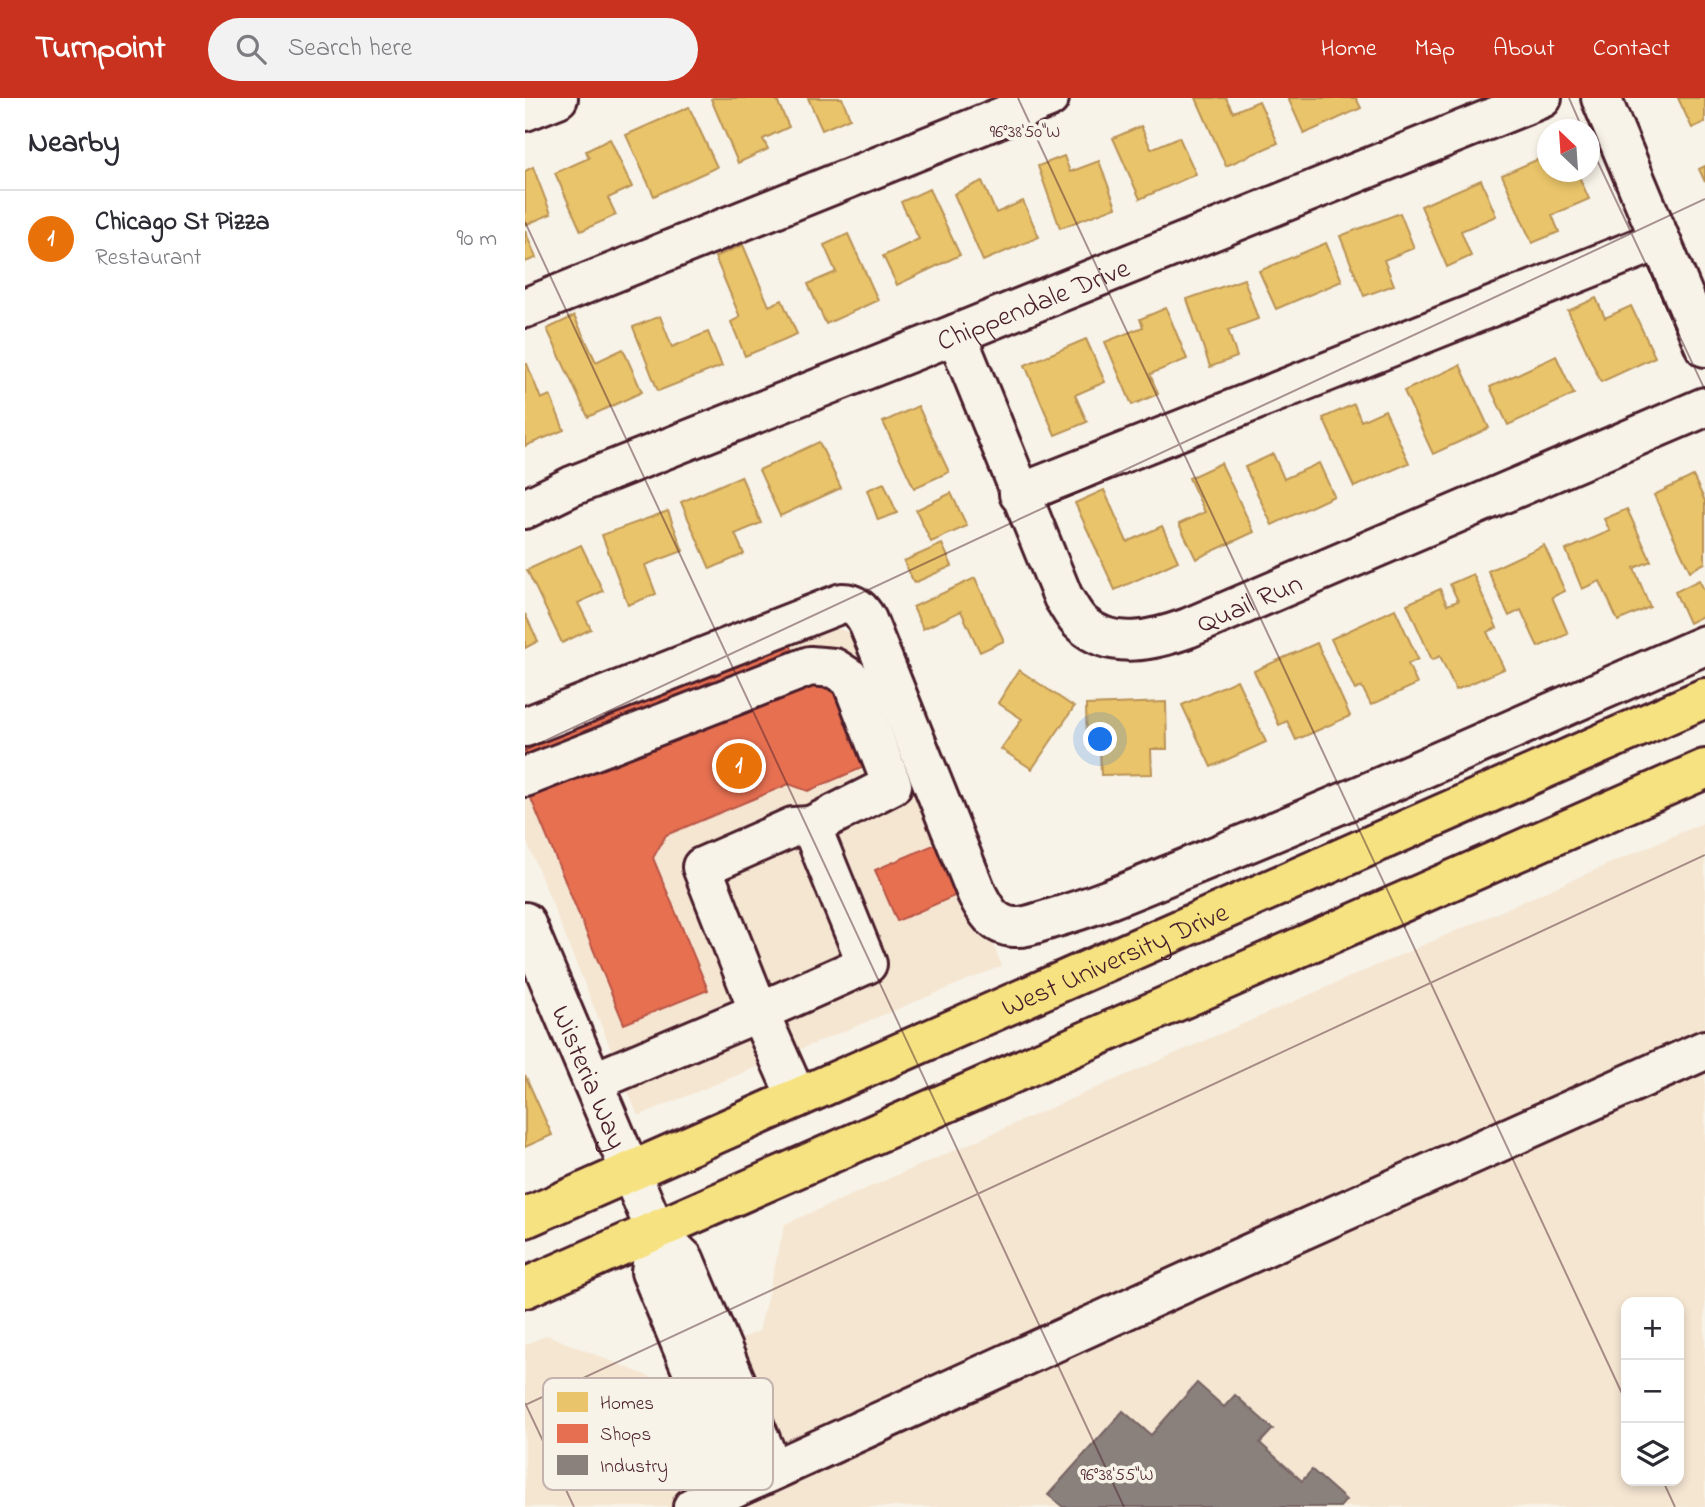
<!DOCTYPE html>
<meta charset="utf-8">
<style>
:root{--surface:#fff;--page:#f2f2f3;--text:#2b2b33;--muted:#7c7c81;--line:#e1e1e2;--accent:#c8321e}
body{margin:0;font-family:"Indie Flower",sans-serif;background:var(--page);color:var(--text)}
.controls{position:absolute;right:21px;bottom:21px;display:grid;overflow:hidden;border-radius:14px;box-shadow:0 4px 10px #0003}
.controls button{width:63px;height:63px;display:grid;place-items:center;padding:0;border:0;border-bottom:2px solid var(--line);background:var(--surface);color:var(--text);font:35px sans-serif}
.compass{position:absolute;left:1012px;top:21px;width:63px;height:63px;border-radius:50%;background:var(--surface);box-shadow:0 4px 10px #0003;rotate:335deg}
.you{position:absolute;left:576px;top:642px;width:24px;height:24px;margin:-18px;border:5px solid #fff;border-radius:50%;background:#1a73e8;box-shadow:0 0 0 10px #1a73e833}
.badge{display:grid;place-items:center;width:46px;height:46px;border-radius:50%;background:var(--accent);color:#fff;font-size:23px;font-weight:700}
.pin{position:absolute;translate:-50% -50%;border:4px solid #fff;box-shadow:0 2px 7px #0006}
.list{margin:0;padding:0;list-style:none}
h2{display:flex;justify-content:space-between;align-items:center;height:91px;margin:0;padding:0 28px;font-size:30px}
h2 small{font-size:23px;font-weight:400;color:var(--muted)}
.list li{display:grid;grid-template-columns:46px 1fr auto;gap:21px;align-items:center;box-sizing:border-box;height:98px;padding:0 28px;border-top:2px solid var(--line)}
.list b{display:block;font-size:26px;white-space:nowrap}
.list p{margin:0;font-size:23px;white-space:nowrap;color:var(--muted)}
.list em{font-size:23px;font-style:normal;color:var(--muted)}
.icon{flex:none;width:38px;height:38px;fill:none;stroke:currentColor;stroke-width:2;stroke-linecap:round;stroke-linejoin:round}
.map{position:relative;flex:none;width:1180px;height:1409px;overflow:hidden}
header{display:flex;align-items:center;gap:42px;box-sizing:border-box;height:98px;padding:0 35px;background:var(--accent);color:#fff}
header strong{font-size:33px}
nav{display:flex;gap:38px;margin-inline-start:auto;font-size:24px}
.search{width:490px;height:63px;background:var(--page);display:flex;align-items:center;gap:18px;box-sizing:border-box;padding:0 24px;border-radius:38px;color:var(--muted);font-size:26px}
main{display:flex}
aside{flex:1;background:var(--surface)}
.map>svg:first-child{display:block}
.built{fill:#f5e6d2;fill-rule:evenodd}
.homes{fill:#e9c46a;stroke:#b99257;stroke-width:2}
.shops{fill:#e76f51;stroke:#b85746;stroke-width:2}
.industry{fill:#8a817c;stroke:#776464;stroke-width:2}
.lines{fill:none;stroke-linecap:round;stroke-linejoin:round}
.minor-casing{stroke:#4a1f2b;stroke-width:44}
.highway-casing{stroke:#4a1f2b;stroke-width:44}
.minor{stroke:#f7f3e8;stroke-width:38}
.highway{stroke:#f7e281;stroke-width:38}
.ticks{fill:none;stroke:#4a1f2b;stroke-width:2;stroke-opacity:0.45}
.labels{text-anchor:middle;stroke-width:7;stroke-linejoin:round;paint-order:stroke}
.street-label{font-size:28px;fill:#4a1f2b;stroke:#f7f3e8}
.key{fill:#f7f3e8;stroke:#c3b3af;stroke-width:2}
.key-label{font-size:19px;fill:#4a1f2b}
.ticks-label{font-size:18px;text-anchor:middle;fill:#4a1f2b;stroke:#f7f3e8;stroke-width:7;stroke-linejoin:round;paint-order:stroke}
</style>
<header>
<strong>Turnpoint</strong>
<div class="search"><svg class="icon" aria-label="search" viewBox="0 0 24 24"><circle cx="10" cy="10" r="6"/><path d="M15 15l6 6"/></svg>Search here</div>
<nav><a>Home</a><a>Map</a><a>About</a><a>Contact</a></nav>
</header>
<main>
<aside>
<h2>Nearby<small></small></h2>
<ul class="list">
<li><span class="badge" style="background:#e8710a">1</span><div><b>Chicago St Pizza</b><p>Restaurant</p></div><em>90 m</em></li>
</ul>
</aside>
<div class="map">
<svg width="1180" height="1409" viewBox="0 0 1180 1409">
<rect width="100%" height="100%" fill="#f7f3e8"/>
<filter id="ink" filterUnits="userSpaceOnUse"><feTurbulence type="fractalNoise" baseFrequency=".0143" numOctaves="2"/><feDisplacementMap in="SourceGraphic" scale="14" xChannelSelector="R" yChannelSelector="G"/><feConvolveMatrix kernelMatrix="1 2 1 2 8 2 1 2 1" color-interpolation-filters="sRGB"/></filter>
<g filter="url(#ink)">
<!-- built -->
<path class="built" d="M296,525L334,538L410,706L477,868L113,1018L0,739V642Z
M1180,724V1409H0V1247L22,1237L130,1281L234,1233L260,1126ZM1101,1204H1154V1383H1101Z"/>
<!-- homes -->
<path class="homes" d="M188,0H251L264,29L238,41L243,51L213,65L186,1Z
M283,0H317L325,20L297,32Z
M671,0H701L708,14L734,3L753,45L701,68Z
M763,0H831L836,10L779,36Z
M1153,0H1180V24L1167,30Z
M164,9L192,69L129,98L101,37Z
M616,28L626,51L654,39L671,76L615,101L588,40Z
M85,41L107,89L83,100L91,117L56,133L30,75L64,60L61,53Z
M1023,57V74H1052L1064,101L1027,117L1034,134L1007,145L977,77Z
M539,58L545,74L574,63L591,109L535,130L513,68Z
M1180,68V84L1174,71Z
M8,69L26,116L0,127V73Z
M956,82L971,118L936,133L946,158L922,169L896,108Z
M457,83L471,115L498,103L514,139L458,163L429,96Z
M404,91L435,157L372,187L358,158L394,141L376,104Z
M875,115L889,150L859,162L869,187L839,198L815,138Z
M0,132L11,160L0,164Z
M323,136L353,202L301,226L283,186L311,174L299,147Z
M801,145L817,183L751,211L734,173Z
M218,147L244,208L257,202L272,236L220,258L206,224L215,219L190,159Z
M719,181L733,221L703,232L712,259L685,269L662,201Z
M1071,200L1080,220L1106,208L1130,259L1076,284L1043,213Z
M641,210L662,261L625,276L633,296L607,307L580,244L618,229L615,221Z
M49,218L71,264L98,251L117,294L63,319L22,231Z
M135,218L147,249L183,234L197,268L133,293L108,229Z
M561,241L580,284L550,297L562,324L530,337L500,267Z
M1031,258L1049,296L983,327L965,289Z
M0,266H2L16,301L25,297L39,332L0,348Z
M935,267L964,330L908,356L879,293Z
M829,306L836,323L860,312L884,365L829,389L798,320Z
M393,308L424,374L389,390L358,324Z
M294,344L316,390L255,418L234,372Z
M748,356L759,381L794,365L809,398L747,427L720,369Z
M696,365L729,434L671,461L654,426L680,414L664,380Z
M216,378L236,425L210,436L219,456L185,471L156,404Z
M1168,378L1180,403V465L1165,473L1129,397Z
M359,385L372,415L353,422L342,392Z
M579,392L602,444L637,428L653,463L590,492L550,405Z
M426,395L442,428L406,444L391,412Z
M1102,411L1126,463L1109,470L1125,509L1093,523L1075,483L1057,491L1041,452L1085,433L1079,421Z
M143,413L158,453L120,467L131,496L103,507L77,437Z
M417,446L427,468L389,485L379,463Z
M56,447L78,493L53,505L66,531L37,545L2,472Z
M1019,447L1040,493L1027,499L1043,536L1013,549L996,512L984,518L963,473Z
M948,476L972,530L962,534L979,571L931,592L915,558L907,562L882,506L915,491L922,507L933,503L925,486Z
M450,480L479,543L455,554L436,513L398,531L388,509Z
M1174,482L1180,494V517L1164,525L1150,494Z
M870,511L893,561L883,566L892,586L846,607L837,589L830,592L806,541Z
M0,516L13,543L0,550Z
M792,545L825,618L771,642L762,623L754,627L729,573Z
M494,572L549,609L507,671L476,651L497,621L473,605Z
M712,582L741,644L686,669L657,607Z
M641,604L642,651H626L627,676L576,677L575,649L562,650L561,607Z
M0,977L27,1037L0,1049Z"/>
<!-- shops -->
<path class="shops" d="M262,539L270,558L0,670V648Z
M289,581L314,592L346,666L283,693L264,686L141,737L128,760L183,892L99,926L5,698Z
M413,745L434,796L372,823L350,772Z"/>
<!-- industry -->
<path class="industry" d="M672,1285L699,1309L710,1297L748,1331L735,1345L777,1383L787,1372L821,1402L815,1409H538L523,1397L598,1313L626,1337Z"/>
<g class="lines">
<!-- minor casing -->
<g class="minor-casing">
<g id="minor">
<path d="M1076,0L1180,249"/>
<path d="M0,13L33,0"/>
<path d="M0,210L524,0"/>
<path id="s1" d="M431,236L538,499C544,508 549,519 557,526C587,553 630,542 663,530L1180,309"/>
<path d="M494,396L1135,142"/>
<path id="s2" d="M0,411L47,388L431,236L1017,0"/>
<path d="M0,629L317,505C330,505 336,512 342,522L452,796C460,812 469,828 489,829C501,830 514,824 525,821C568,809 608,792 649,775C828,703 1004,624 1180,547"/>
<path d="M0,679L285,568L309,570L326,581L367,687L286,728L342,866L234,914L272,1000"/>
<path id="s3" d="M0,824L131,1134L159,1161L248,1372"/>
<path d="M68,984L234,914L177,769L268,729L286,728"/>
<path d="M131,1134L126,1174L171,1282L180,1324L208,1391"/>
<path d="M168,1409L699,1167L1180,952"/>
</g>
</g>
<!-- highway casing -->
<g class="highway-casing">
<g id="highway">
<path id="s4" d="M0,1120L1180,600"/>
<path d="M0,1190L1180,671"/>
</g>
</g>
<!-- minor -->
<use href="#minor" class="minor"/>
<!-- highway -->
<use href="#highway" class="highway"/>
</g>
</g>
<!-- ticks -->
<path class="ticks" d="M493,0L1101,1304M1044,0L1058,32M1064,45L1180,292M0,124L599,1409M0,652L1180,101M0,1305L49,1409M0,1307L1180,757M1138,1383L1150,1409"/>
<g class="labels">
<!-- street labels -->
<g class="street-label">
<text dy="10" stroke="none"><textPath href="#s2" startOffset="548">Chippendale Drive</textPath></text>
<text dy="10" stroke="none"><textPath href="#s1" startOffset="495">Quail Run</textPath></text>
<text dy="10" stroke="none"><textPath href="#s4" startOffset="644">West University Drive</textPath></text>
<text dy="10" stroke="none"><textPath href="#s3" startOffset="168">Wisteria Way</textPath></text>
</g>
</g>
<!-- legend -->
<rect x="18" y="1280" width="230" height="112" rx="10" class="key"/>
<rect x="32" y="1294" width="31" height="20" fill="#e9c46a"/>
<rect x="32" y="1326" width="31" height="19" fill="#e76f51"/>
<rect x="32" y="1357" width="31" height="20" fill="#8a817c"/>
<g class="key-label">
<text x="75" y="1311">Homes</text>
<text x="75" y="1342">Shops</text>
<text x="75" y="1374">Industry</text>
</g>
<g class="ticks-label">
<text x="500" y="39">96°38'50"W</text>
<text x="592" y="1382">96°38'55"W</text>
</g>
</svg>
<div class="controls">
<button>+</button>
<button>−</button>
<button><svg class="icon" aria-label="layers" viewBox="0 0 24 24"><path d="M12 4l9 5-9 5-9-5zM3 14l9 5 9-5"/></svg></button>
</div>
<svg class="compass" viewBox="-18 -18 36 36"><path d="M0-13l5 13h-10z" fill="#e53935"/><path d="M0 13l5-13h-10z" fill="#7c7c81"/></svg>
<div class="you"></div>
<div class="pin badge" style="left:214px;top:668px;background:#e8710a">1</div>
</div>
</main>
